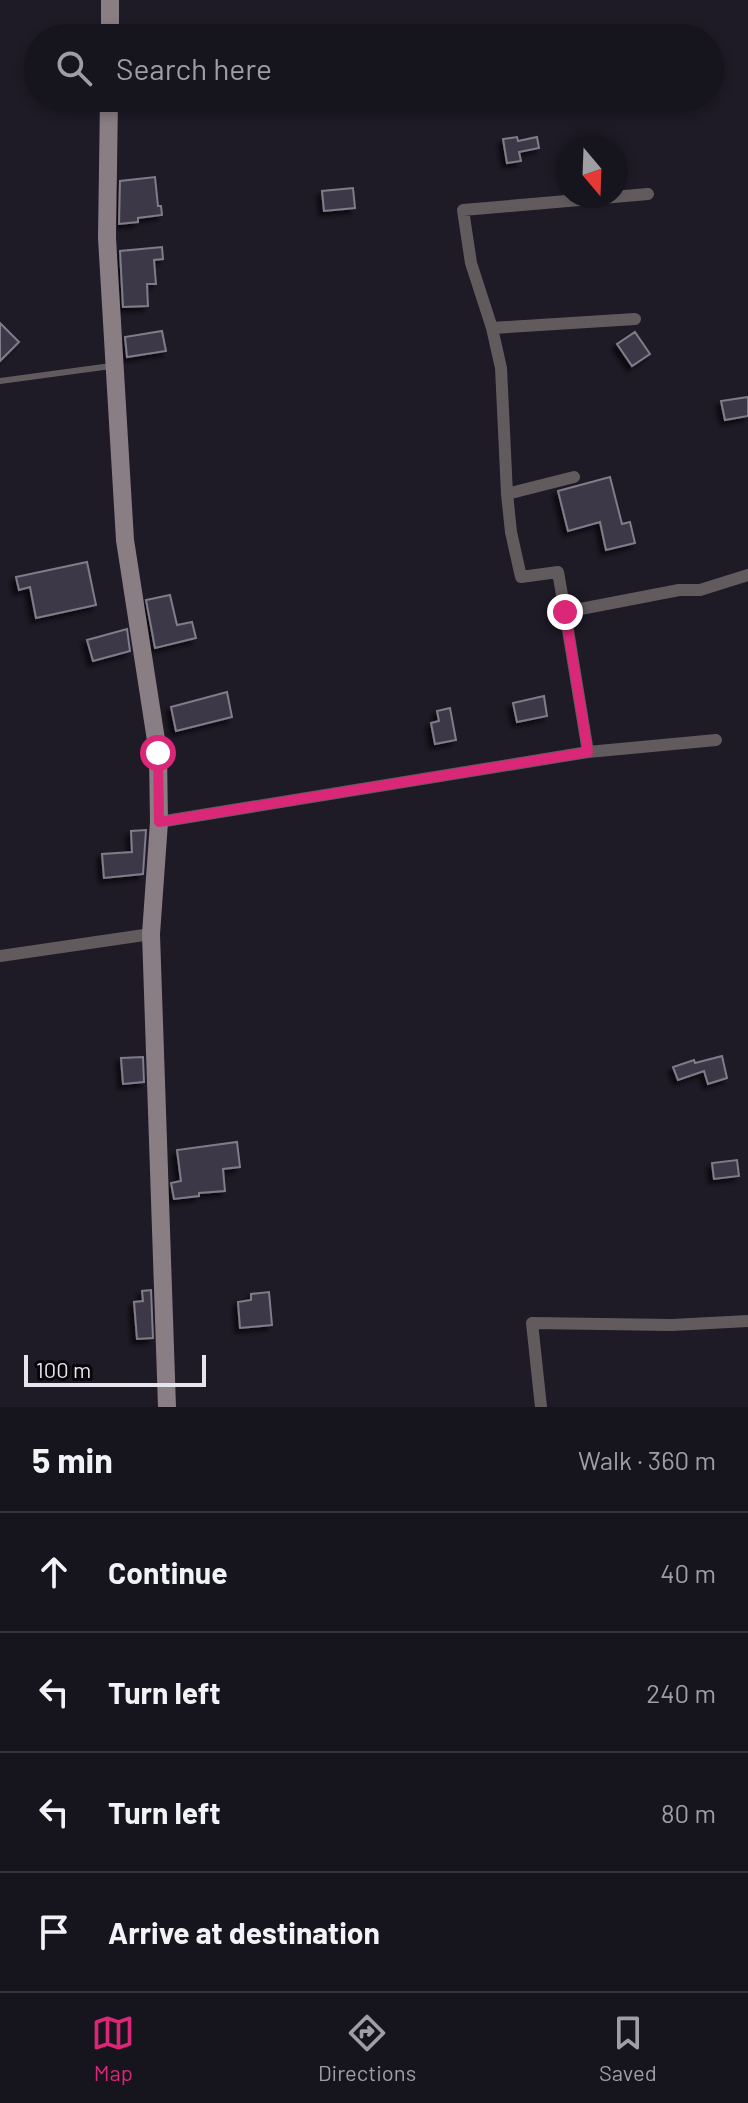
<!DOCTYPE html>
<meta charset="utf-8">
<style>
:root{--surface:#16141c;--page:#1f1d25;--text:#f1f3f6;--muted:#9e9ea3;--line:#35333b;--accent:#db2777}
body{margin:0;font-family:Barlow,sans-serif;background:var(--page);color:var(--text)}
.compass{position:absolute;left:556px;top:136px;width:72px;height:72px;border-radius:50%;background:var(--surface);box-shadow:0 4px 12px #0003;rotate:161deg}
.scale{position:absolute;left:24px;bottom:20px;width:182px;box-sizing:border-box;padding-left:8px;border:4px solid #e6e4ec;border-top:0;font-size:22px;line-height:28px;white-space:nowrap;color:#e6e4ec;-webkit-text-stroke:6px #08060b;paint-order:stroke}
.stop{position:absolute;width:24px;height:24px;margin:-18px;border:6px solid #db2777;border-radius:50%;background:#fff}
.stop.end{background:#db2777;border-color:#fff;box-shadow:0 2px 8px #0008}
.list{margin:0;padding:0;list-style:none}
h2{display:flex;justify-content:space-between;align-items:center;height:104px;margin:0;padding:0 32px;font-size:34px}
h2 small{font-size:26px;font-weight:400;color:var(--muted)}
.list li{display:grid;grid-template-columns:52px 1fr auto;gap:24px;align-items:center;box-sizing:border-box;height:120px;padding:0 32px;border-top:2px solid var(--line)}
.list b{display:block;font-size:30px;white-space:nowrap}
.list em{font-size:26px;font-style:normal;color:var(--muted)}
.icon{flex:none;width:44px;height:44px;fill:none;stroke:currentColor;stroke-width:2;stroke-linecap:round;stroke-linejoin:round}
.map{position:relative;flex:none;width:748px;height:1407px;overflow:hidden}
.search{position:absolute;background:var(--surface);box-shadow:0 4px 12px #0003;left:24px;right:24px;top:24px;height:88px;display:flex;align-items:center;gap:20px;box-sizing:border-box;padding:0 28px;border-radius:44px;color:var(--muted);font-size:30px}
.sheet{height:584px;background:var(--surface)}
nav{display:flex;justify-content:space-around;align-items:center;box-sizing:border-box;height:112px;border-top:2px solid var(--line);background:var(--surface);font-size:22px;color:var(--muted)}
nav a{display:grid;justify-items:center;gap:4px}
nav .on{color:var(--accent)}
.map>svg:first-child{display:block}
.building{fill:#3d3946;stroke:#807b8a;stroke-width:2;filter:url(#shadow)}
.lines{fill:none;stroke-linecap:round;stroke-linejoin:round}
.lane{stroke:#625b5e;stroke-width:6}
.street{stroke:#625b5e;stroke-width:12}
.secondary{stroke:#897e84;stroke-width:18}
.route{stroke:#db2777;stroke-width:10}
</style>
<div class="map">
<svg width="748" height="1407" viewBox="0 0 748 1407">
<defs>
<filter id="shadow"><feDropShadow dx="-4.5" dy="4.5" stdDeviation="2" flood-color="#0009"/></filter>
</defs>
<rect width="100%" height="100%" fill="#1e1a26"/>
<!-- building -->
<path class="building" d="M517,137L518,141L537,137L539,148L519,152L521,161L507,163L503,139Z
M155,177L158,206H161L162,215L138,218V222L119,224L120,181Z
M353,188L355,208L324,211L322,191Z
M162,247L163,259L154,260L156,284H147L148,306L123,307L120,251Z
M0,323L19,342L0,361Z
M162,331L166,351L127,357L125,337Z
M635,332L650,354L632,366L617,344Z
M748,397V416L725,420L721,401Z
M610,477L622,524L630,522L635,543L606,550L600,522L568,531L558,491Z
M87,562L96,605L36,618L30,587L19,590L16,577Z
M170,595L177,625L192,622L196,638L155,648L146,600Z
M127,629L130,651L93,661L87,640Z
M227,692L232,717L176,731L171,707Z
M544,696L547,716L517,722L513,703Z
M450,708L456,740L435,744L431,723L439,721L437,711Z
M146,830L143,874L104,878L102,854L132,852L131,831Z
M722,1056L727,1078L708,1084L704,1071L678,1080L673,1067L694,1060L695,1063Z
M143,1057L144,1082L123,1084L121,1058Z
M237,1142L240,1167L223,1169L225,1191L199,1193V1196L174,1199L171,1183L181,1181L177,1150Z
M737,1160L739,1176L714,1179L712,1163Z
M151,1290L153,1338L137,1339L134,1302L143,1301L142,1291Z
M269,1292L272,1325L240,1328L238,1302L251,1300V1294Z"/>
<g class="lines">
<!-- lane -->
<path class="lane" d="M0,381L111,366"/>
<!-- street -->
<path class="street" d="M648,194L463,210L471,263L492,328L501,368L507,494L511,532L521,577L558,572L565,612L679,590H700L748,575
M492,328L635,319
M507,494L574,477
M565,612L588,752L716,740
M159,822L588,752
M0,956L151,934
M541,1407L532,1323L672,1325L748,1321"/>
<!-- secondary -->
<path class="secondary" d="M110,38V0
M109,98L107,238L125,540L158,753L159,822L151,934L167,1407"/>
</g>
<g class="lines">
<!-- route -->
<path class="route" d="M158,753L159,822L588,752L565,612"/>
</g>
</svg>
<svg class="compass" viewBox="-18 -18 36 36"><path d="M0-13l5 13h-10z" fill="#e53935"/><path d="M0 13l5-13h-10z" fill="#9e9ea3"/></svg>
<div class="scale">100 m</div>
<div class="stop" style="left:158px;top:753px"></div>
<div class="stop end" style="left:565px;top:612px"></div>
<div class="search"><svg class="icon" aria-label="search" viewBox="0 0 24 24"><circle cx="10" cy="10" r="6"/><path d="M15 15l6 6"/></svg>Search here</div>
</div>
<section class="sheet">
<h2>5 min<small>Walk · 360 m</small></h2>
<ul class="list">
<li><svg class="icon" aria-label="ahead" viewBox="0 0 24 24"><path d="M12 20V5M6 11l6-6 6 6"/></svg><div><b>Continue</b></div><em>40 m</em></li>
<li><svg class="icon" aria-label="left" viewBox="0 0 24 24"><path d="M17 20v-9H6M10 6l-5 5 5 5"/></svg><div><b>Turn left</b></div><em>240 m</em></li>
<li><svg class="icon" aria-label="left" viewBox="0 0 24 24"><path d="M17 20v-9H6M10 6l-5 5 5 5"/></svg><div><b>Turn left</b></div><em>80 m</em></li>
<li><svg class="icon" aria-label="arrive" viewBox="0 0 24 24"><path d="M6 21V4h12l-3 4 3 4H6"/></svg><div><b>Arrive at destination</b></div></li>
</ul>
</section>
<nav>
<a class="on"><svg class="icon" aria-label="map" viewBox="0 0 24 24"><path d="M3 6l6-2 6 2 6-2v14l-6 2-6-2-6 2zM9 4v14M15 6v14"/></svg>Map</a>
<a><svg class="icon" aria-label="directions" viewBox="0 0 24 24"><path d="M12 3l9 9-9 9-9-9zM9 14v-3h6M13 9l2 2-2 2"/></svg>Directions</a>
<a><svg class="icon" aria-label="saved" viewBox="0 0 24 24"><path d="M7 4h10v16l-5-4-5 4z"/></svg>Saved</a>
</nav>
